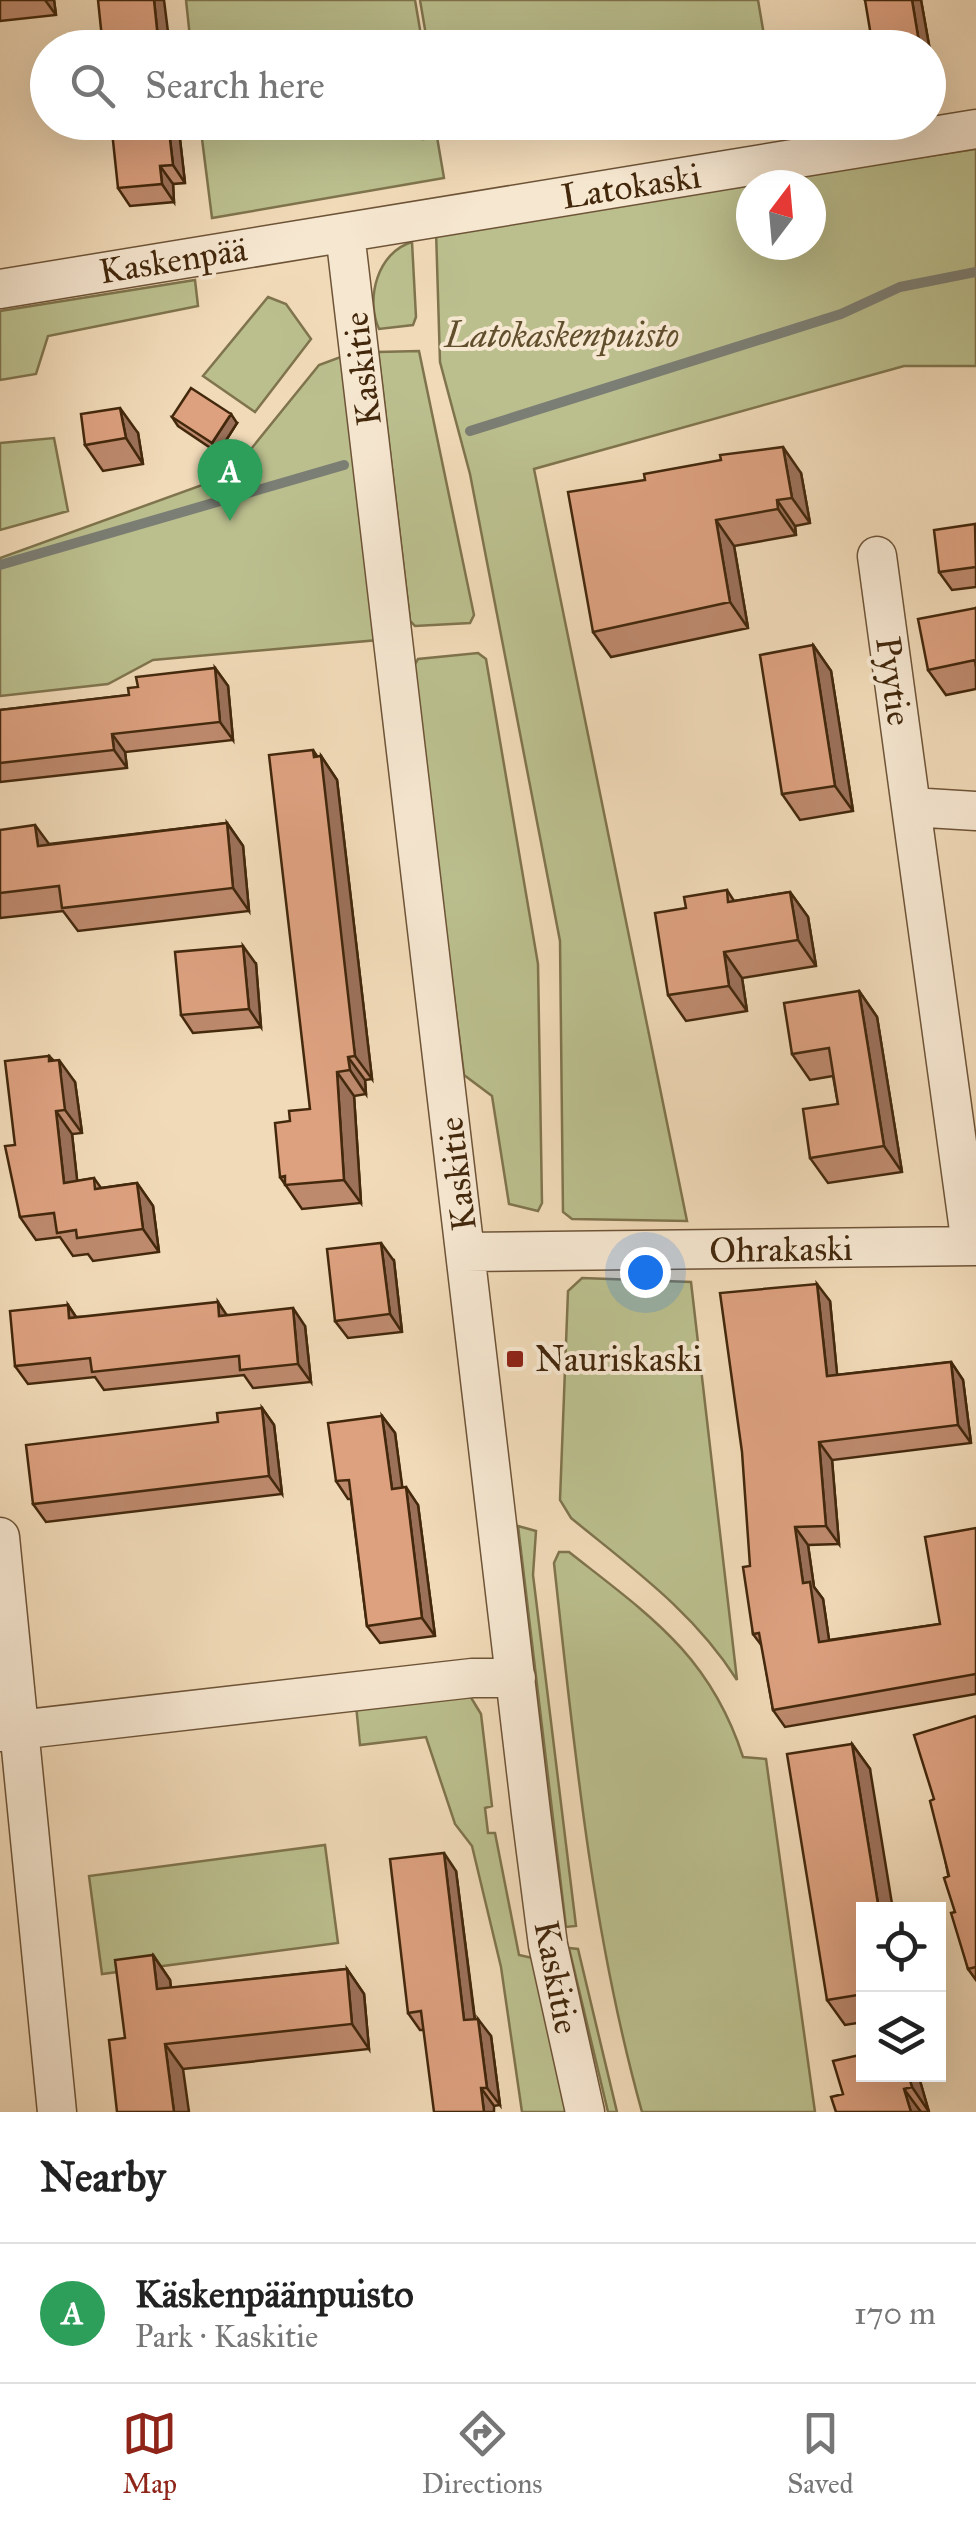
<!DOCTYPE html>
<meta charset="utf-8">
<style>
:root{--surface:#fff;--page:#f6f6f6;--text:#222;--muted:#767676;--line:#e0e0e0;--accent:#8f2418}
body{margin:0;font-family:"IM FELL Great Primer",serif;background:var(--page);color:var(--text)}
.controls{position:absolute;right:30px;bottom:30px;display:grid;overflow:hidden;border-radius:0px;box-shadow:0 10px 40px #0002}
.controls button{width:90px;height:90px;display:grid;place-items:center;padding:0;border:0;border-bottom:2px solid var(--line);background:var(--surface);color:var(--text);font:50px sans-serif}
.compass{position:absolute;left:736px;top:170px;width:90px;height:90px;border-radius:50%;background:var(--surface);box-shadow:0 10px 40px #0002;rotate:16deg}
.you{position:absolute;left:645px;top:1272px;width:35px;height:35px;margin:-25px;border:8px solid #fff;border-radius:50%;background:#1a73e8;box-shadow:0 0 0 15px #1a73e833}
.badge{display:grid;place-items:center;width:65px;height:65px;border-radius:50%;background:var(--accent);color:#fff;font-size:32px;font-weight:700}
.pin{position:absolute;translate:-50% -82px;filter:drop-shadow(0 2px 5px #0008)}
.pin::after{content:'';position:absolute;top:52px;width:35px;height:30px;background:inherit;clip-path:polygon(0 0,100% 0,50% 100%)}
.list{margin:0;padding:0;list-style:none}
h2{display:flex;justify-content:space-between;align-items:center;height:130px;margin:0;padding:0 40px;font-size:42px}
h2 small{font-size:32px;font-weight:400;color:var(--muted)}
.list li{display:grid;grid-template-columns:65px 1fr auto;gap:30px;align-items:center;box-sizing:border-box;height:140px;padding:0 40px;border-top:2px solid var(--line)}
.list b{display:block;font-size:38px;white-space:nowrap}
.list p{margin:0;font-size:32px;white-space:nowrap;color:var(--muted)}
.list em{font-size:32px;font-style:normal;color:var(--muted)}
.icon{flex:none;width:55px;height:55px;fill:none;stroke:currentColor;stroke-width:2;stroke-linecap:round;stroke-linejoin:round}
.map{position:relative;flex:none;width:976px;height:2112px;overflow:hidden}
.search{position:absolute;background:var(--surface);box-shadow:0 10px 40px #0002;left:30px;right:30px;top:30px;height:110px;display:flex;align-items:center;gap:25px;box-sizing:border-box;padding:0 35px;border-radius:55px;color:var(--muted);font-size:38px}
.sheet{height:270px;background:var(--surface)}
nav{display:flex;justify-content:space-around;align-items:center;box-sizing:border-box;height:140px;border-top:2px solid var(--line);background:var(--surface);font-size:28px;color:var(--muted)}
nav a{display:grid;justify-items:center;gap:5px}
nav .on{color:var(--accent)}
.map>svg:first-child{display:block}
.green{fill:#bbbf8e;stroke:#7f744d;stroke-width:2.5;fill-rule:evenodd}
.lines{fill:none;stroke-linecap:round;stroke-linejoin:round}
.stream{stroke:#7b7e74;stroke-width:10}
.minor-casing{stroke:#6e5437;stroke-width:41}
.minor{stroke:#f6e7d1;stroke-width:38}
.wall{fill:#be8a6e;stroke:#43280c;stroke-width:2.5}
.shaded-wall{fill:#9b715a;stroke:#43280c;stroke-width:2.5}
.building{fill:#dda180;stroke:#43280c;stroke-width:2.5}
.poi-dot{fill:#8f2418;stroke:#f6e7d1;stroke-width:4}
.labels{text-anchor:middle;stroke-width:8;stroke-linejoin:round;paint-order:stroke}
.street-label{font-size:35px;fill:#43280c;stroke:#f6e7d1}
.park-label{font-size:35px;font-style:italic;fill:#614e2c;stroke:#f6e7d1}
.poi-label{font-size:35px;fill:#43280c;stroke:#f6e7d1;text-anchor:start}
</style>
<div class="map">
<svg width="976" height="2112" viewBox="0 0 976 2112">
<rect width="100%" height="100%" fill="#f1dab8"/>
<filter id="stains"><feTurbulence type="fractalNoise" baseFrequency=".002" numOctaves="4"/><feColorMatrix values="0 0 0 0 .2 0 0 0 0 .09 0 0 0 0 .02 0 0 0 .5 -.17"/></filter>
<radialGradient id="worn" r=".72"><stop offset=".6" stop-color="#630" stop-opacity="0"/><stop offset="1" stop-color="#630" stop-opacity=".3"/></radialGradient>
<!-- green -->
<path class="green" d="M186,0H415L423,47H191Z
M420,0H758L766,47H428Z
M200,123H421L423,139L437,137L444,178L212,218Z
M440,123V122L531,123L442,137Z
M976,149V366H904L534,469L687,1221L572,1219L563,1212L560,941L470,474L440,362L436,230ZM751,185H811V245H751Z
M412,242L416,317L413,325L379,329C365,298 378,252 412,242Z
M195,280L198,306L48,336L36,374L0,380V311Z
M268,297L286,304L311,339L255,412L203,376Z
M419,351L474,615L470,623L415,626L410,621L378,352Z
M346,355L378,640L153,660L108,684L0,696V558L230,475L319,365Z
M54,438L68,511L0,530V443Z
M478,653L486,659L538,964L542,1203L538,1211L509,1204L492,1096L464,1075L412,669L418,659Z
M582,1278L691,1282L737,1680C694,1612 632,1568 571,1518L560,1500L568,1291Z
M518,1526L536,1531L533,1575L576,1926L566,1927Z
M559,1552H569C649,1615 710,1655 743,1757L766,1759L815,2112H642C592,1933 574,1747 554,1563Z
M467,1691L481,1714L492,1806L485,1808L488,1833H495L519,1955L537,1959L569,2112H522L501,1967L472,1846L455,1824L426,1737L360,1745L356,1705Z
M325,1845L338,1943L102,1974L89,1876Z
M569,1948L578,1949L617,2112H608Z"/>
<g class="lines">
<!-- stream -->
<path class="stream" d="M470,431L841,314L900,287L976,272
M0,565L344,465"/>
<!-- minor casing -->
<g class="minor-casing">
<path id="minor" d="M345,233L531,1813L548,1945L585,2112
M0,289L976,129
M877,556L911,807
M971,1245L911,807L976,811
M466,1252L976,1246
M0,1537L57,2112
M0,1732L472,1678H516"/>
</g>
<!-- minor -->
<use href="#minor" class="minor"/>
</g>
<!-- wall -->
<path class="wall" d="M0,0H54L56,15L0,21Z
M865,0H921L937,90L928,91V48Z
M178,122L185,183L173,184L174,202L130,206L118,188Z
M172,417L237,423L218,453L178,426Z
M138,433L143,464L103,471L85,445Z
M801,473L810,523L795,526L796,535L734,546L748,628L611,657L593,632L645,480Z
M976,526V587L952,590L939,572Z
M976,608V689L946,695L928,670Z
M813,645L831,671L853,811L800,820L782,794Z
M215,668L228,686L233,740L125,752L127,768L0,782V710L129,695L138,687Z
M321,756L337,780L372,1079L365,1080L366,1094L354,1096L361,1203L302,1209L280,1177L310,1109L318,757Z
M227,823L243,846L249,911L78,931L63,911L0,918V830L49,844Z
M727,890L734,901L790,892L808,917L816,966L742,978L747,1011L686,1021L668,995L686,908Z
M256,964L261,1027L193,1033L181,1015Z
M859,991L877,1017L902,1172L828,1183L810,1158L838,1104L833,1076L810,1080L792,1054Z
M49,1056L75,1082L82,1133L72,1134L77,1181L94,1178L101,1188L137,1183L153,1206L159,1252L93,1261L88,1254L73,1256L60,1237L36,1240L20,1217L15,1145Z
M394,1261L402,1332L348,1338L335,1321Z
M830,1301L837,1375L951,1362L963,1380L971,1443L832,1460L839,1544L808,1545L814,1587L823,1599L829,1640L940,1624L976,1528V1694L785,1727L773,1710L762,1646L753,1634L750,1566Z
M68,1305L76,1317L227,1315L305,1326L311,1382L253,1388L244,1375L104,1390L95,1377L28,1384L15,1366Z
M262,1408L274,1425L282,1494L46,1522L33,1504L218,1422Z
M382,1416L395,1433L402,1488L418,1505L435,1636L380,1643L367,1626L351,1499H348L336,1481Z
M976,1716V1980L968,1969L955,1912L934,1799Z
M852,1744L870,1769L864,1910V2022L845,2025L827,2000Z
M456,1871L475,2019L491,2036L500,2105L494,2106L424,2030H420L408,2013Z
M153,1955L170,1980L171,1988L347,1969L364,1994L369,2049L183,2069L125,2038Z
M918,2074L929,2112H836L843,2094Z"/>
<!-- shaded-wall -->
<path class="shaded-wall" d="M45,0H54L56,15Z
M154,0H164L170,48H159Z
M912,0H921L937,90L928,78V48H920Z
M168,122H178L185,183L173,165Z
M160,166L173,184L174,202L162,184Z
M120,408L138,433L143,464L126,438Z
M231,414L237,423L218,453L212,443Z
M783,447L801,473L810,523L792,498Z
M777,500L795,526L796,535L778,509Z
M716,520L734,546L748,628L730,602Z
M813,645L831,671L853,811L835,786Z
M215,668L228,686L233,740L220,722Z
M112,734L125,752L127,768L114,750Z
M313,750L321,762V756L337,780L372,1079L355,1056Z
M227,823L243,846L249,911L233,888Z
M35,825L52,848L38,846Z
M790,892L808,917L816,966L798,940Z
M243,946L256,964L261,1027L249,1009Z
M724,952L742,978L747,1011L729,986Z
M859,991L877,1017L902,1172L884,1146Z
M49,1056L61,1073L59,1060L75,1082L82,1133L65,1110Z
M348,1057L365,1080L366,1094L350,1070Z
M337,1072L354,1096L361,1203L344,1180Z
M56,1111L72,1134L80,1206L64,1183Z
M137,1183L153,1206L159,1252L143,1229Z
M381,1243L394,1261L402,1332L390,1314Z
M817,1284L830,1301L839,1394L827,1376Z
M218,1302L230,1320L219,1316Z
M68,1305L80,1323L69,1318Z
M293,1308L305,1326L311,1382L298,1364Z
M951,1362L963,1380L971,1443L958,1425Z
M262,1408L274,1425L282,1494L269,1476Z
M382,1416L395,1433L405,1507L392,1489Z
M819,1442L832,1460L839,1544L826,1526Z
M406,1487L418,1505L435,1636L422,1618Z
M795,1527L808,1545L814,1587L823,1599L832,1660L819,1642L803,1583Z
M852,1744L870,1769L893,1910H879Z
M444,1853L456,1871L477,2038L464,2020Z
M153,1955L170,1980L174,2014L157,1989Z
M347,1969L364,1994L369,2049L352,2024Z
M478,2019L491,2036L500,2105L487,2088Z
M165,2044L183,2069L189,2112H174Z
M908,2074H918L929,2112L912,2087Z
M481,2088L494,2106V2112H484Z
M904,2089L921,2112H911Z"/>
<!-- building -->
<path class="building" d="M98,0H154L159,48H103Z
M865,0H912L920,48H873Z
M111,122H168L173,165L160,166L162,184L118,188Z
M191,388L231,414L212,443L172,417Z
M120,408L126,438L85,445L81,414Z
M783,447L792,498L777,500L778,509L716,520L730,602L593,632L568,492L645,480L644,474L721,460L720,455Z
M975,524L976,567L939,572L934,530Z
M976,608V667L975,660L928,670L918,619Z
M813,645L835,786L782,794L760,655Z
M215,668L220,722L112,734L114,750L0,763V710L129,695L128,688L138,687L136,677Z
M313,750L314,757L321,756L355,1056L348,1057L350,1070L337,1072L344,1180L285,1185V1176L280,1177L275,1123L290,1121L289,1111L310,1109L269,755Z
M227,823L233,888L62,908L59,886L0,893V830L35,825L38,846Z
M727,890L728,902L790,892L798,940L724,952L729,986L668,995L655,913L686,908L684,897Z
M243,946L249,1009L181,1015L175,952Z
M859,991L884,1146L810,1158L803,1109L838,1104L829,1048L792,1054L784,1003Z
M49,1056V1061L59,1060L65,1110L56,1111L64,1183L94,1178L95,1189L137,1183L143,1229L77,1238L76,1230L57,1233L54,1213L20,1217L5,1146L15,1145L5,1061Z
M381,1243L390,1314L335,1321L327,1249Z
M817,1284L827,1376L951,1362L958,1425L819,1442L826,1526L795,1527L803,1583L810,1582L819,1642L940,1624L925,1537L976,1528V1674L773,1710L759,1633L753,1634L743,1567L750,1566L742,1452L720,1293Z
M218,1302L219,1316L293,1308L298,1364L240,1370L239,1356L92,1372L90,1358L15,1366L10,1311L68,1305L69,1318Z
M262,1408L269,1476L33,1504L26,1445L218,1422L217,1413Z
M382,1416L392,1489L406,1487L422,1618L367,1626L349,1480L336,1481L328,1423Z
M976,1716V1967L968,1969L951,1913L955,1912L944,1878L949,1876L930,1801L934,1799L914,1735Z
M852,1744L879,1910H864V1994L827,2000L787,1754Z
M444,1853L464,2020L478,2019L487,2088H481L484,2112H434L421,2011L408,2013L390,1859Z
M153,1955L157,1989L347,1969L352,2024L165,2044L174,2112H117L109,2040L125,2038L115,1960Z
M864,2054V2074H908L912,2087L904,2089L911,2112H836L831,2097L843,2094L833,2061Z"/>
<!-- markers -->
<rect class="poi-dot" x="505" y="1349" width="20" height="20" rx="5"/>
<g class="labels">
<!-- street labels -->
<g class="street-label">
<text transform="translate(631 186) rotate(-9)" y="12">Latokaski</text>
<text transform="translate(173 260) rotate(-9)" y="12">Kaskenpää</text>
<text transform="translate(362 369) rotate(-97)" y="12">Kaskitie</text>
<text transform="translate(894 681) rotate(82)" y="12">Pyytie</text>
<text transform="translate(457 1174) rotate(-97)" y="12">Kaskitie</text>
<text transform="translate(781 1249) rotate(-1)" y="12">Ohrakaski</text>
<text transform="translate(557 1977) rotate(79)" y="12">Kaskitie</text>
</g>
<!-- park labels -->
<g class="park-label">
<text x="562" y="347">Latokaskenpuisto</text>
</g>
<!-- poi labels -->
<g class="poi-label">
<text x="535" y="1371">Nauriskaski</text>
</g>
</g>
<rect width="100%" height="100%" filter="url(#stains)"/>
<rect width="100%" height="100%" fill="url(#worn)"/>
</svg>
<div class="controls">
<button><svg class="icon" aria-label="locate" viewBox="0 0 24 24"><circle cx="12" cy="12" r="6"/><path d="M12 2v4M12 18v4M2 12h4M18 12h4"/></svg></button>
<button><svg class="icon" aria-label="layers" viewBox="0 0 24 24"><path d="M12 4l9 5-9 5-9-5zM3 14l9 5 9-5"/></svg></button>
</div>
<svg class="compass" viewBox="-18 -18 36 36"><path d="M0-13l5 13h-10z" fill="#e53935"/><path d="M0 13l5-13h-10z" fill="#767676"/></svg>
<div class="you"></div>
<div class="pin badge" style="left:230px;top:521px;background:#2e9e5b">A</div>
<div class="search"><svg class="icon" aria-label="search" viewBox="0 0 24 24"><circle cx="10" cy="10" r="6"/><path d="M15 15l6 6"/></svg>Search here</div>
</div>
<section class="sheet">
<h2>Nearby<small></small></h2>
<ul class="list">
<li><span class="badge" style="background:#2e9e5b">A</span><div><b>Käskenpäänpuisto</b><p>Park · Kaskitie</p></div><em>170 m</em></li>
</ul>
</section>
<nav>
<a class="on"><svg class="icon" aria-label="map" viewBox="0 0 24 24"><path d="M3 6l6-2 6 2 6-2v14l-6 2-6-2-6 2zM9 4v14M15 6v14"/></svg>Map</a>
<a><svg class="icon" aria-label="directions" viewBox="0 0 24 24"><path d="M12 3l9 9-9 9-9-9zM9 14v-3h6M13 9l2 2-2 2"/></svg>Directions</a>
<a><svg class="icon" aria-label="saved" viewBox="0 0 24 24"><path d="M7 4h10v16l-5-4-5 4z"/></svg>Saved</a>
</nav>
